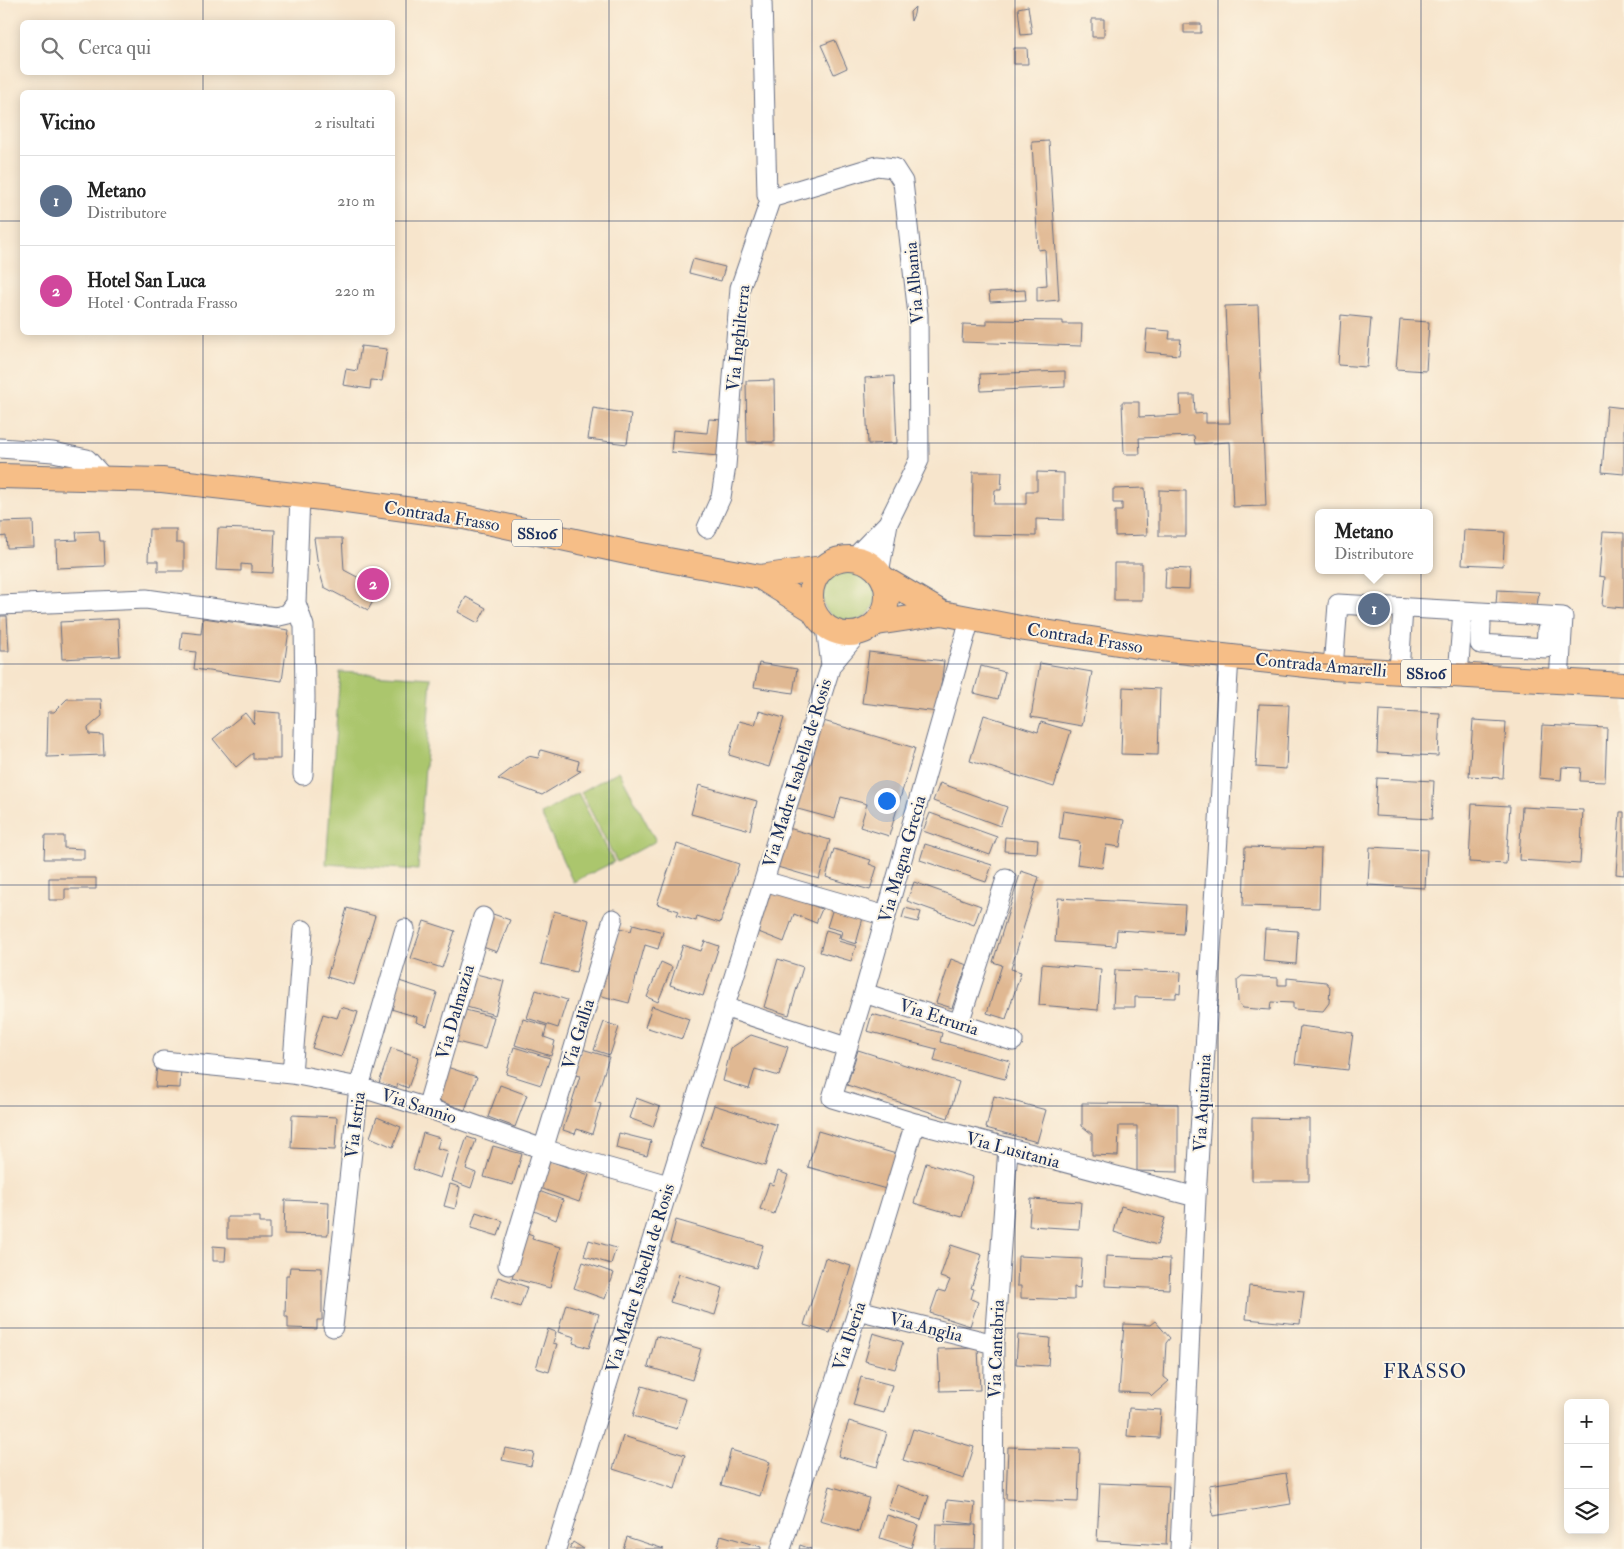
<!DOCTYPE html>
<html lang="it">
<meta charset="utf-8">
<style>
:root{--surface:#fff;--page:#f6f6f6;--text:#222;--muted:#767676;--line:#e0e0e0;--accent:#c8321e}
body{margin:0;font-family:"IM FELL Double Pica",serif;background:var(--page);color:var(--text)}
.controls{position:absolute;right:15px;bottom:15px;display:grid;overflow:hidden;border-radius:8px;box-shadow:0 2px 12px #0003}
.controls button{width:45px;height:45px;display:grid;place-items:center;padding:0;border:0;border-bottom:1px solid var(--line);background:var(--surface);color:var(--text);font:25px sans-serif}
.you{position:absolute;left:886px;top:800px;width:18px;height:18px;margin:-12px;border:4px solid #fff;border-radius:50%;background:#1a73e8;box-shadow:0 0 0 8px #1a73e833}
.badge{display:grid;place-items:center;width:32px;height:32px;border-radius:50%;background:var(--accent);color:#fff;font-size:16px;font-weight:700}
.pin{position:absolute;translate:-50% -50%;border:2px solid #fff;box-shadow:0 1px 5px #0006}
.popup{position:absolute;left:1315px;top:509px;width:118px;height:65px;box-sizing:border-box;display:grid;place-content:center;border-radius:8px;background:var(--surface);filter:drop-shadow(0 1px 4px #0005);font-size:16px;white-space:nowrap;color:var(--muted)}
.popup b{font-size:19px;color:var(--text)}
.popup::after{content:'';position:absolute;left:50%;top:100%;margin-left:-10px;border:10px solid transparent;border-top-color:var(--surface)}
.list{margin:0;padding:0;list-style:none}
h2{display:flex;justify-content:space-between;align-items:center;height:65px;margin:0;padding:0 20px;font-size:21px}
h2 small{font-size:16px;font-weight:400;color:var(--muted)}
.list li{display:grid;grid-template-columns:32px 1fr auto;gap:15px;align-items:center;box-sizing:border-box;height:90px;padding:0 20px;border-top:1px solid var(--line)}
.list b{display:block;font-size:19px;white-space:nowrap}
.list p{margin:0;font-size:16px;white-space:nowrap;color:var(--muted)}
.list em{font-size:16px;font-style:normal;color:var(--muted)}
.icon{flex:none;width:28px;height:28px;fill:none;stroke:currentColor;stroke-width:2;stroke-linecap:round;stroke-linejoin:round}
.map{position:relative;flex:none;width:1624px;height:1549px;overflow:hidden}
.search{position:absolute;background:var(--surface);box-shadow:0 2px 12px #0003;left:20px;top:20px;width:375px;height:55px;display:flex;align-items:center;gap:12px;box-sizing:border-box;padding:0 18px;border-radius:8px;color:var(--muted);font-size:19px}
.panel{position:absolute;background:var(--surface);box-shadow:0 2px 12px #0003;left:20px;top:90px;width:375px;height:245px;border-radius:8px}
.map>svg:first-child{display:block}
.green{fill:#abc66d;stroke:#637a66}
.building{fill:#e0b892}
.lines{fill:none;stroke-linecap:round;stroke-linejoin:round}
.minor-casing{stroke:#686f84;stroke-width:21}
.major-casing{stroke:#686f84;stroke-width:26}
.minor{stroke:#fff;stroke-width:19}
.major{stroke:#f6be87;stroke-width:24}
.grid{fill:none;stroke:#1b2f5e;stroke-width:1;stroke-opacity:0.55}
.labels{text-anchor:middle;stroke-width:4;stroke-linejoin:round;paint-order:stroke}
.shield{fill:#fcf5e5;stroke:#5e6a86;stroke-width:1}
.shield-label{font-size:16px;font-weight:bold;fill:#1b2f5e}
.street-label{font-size:18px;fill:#1b2f5e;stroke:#fcf5e5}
.quarter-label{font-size:20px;letter-spacing:1px;fill:#1b2f5e;stroke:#fcf5e5}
</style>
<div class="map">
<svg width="1624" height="1549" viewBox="0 0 1624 1549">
<rect width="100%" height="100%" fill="#fcf5e5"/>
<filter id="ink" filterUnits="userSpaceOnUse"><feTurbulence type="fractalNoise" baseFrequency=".02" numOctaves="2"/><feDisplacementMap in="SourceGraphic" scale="10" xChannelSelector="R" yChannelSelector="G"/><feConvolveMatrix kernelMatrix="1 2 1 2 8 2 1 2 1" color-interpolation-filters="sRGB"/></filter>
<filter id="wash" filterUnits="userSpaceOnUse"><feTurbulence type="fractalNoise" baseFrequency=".0096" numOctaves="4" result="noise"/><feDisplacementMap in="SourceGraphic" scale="20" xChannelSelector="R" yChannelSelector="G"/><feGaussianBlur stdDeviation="1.12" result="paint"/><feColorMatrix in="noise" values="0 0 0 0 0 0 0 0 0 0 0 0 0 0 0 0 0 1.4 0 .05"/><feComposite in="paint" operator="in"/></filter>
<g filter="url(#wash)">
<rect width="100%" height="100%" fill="#f7e5cc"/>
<!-- green -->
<path class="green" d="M822 595a27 27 0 1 1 54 0a27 27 0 1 1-54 0Z
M340,672L431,678L418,870L326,864Z
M619,771L656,841L617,862L581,792Z
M578,793L614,862L573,882L541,814Z"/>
<g id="blocks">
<!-- building -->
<path class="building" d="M1028,6L1032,34L1021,35L1018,8Z
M915,7L914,14L911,21L910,12Z
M1092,19H1104V37H1092Z
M1184,24H1201V33H1184Z
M835,40L847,68L834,74L821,45Z
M1014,48H1027L1028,64H1014Z
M1049,141L1059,300L1037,302V286L1047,285L1045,249L1038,250L1032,142Z
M693,259L725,267L721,281L689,273Z
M1025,290L1026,300L990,302L989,292Z
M1258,305L1266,506L1233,507L1230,442L1195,444L1194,436L1139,438L1140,454H1124L1122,402H1139V417L1181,415L1180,395H1194L1195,414L1206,413V423H1230L1225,306Z
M1341,315L1371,318L1367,367L1338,365Z
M987,320L1063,321V324H1082L1081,346L962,342L963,324L987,325Z
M1400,320L1429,322L1426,371L1396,369Z
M1147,329L1170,331L1169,339H1181L1179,355L1145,352Z
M361,346L387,349L382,381L371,380L370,389L343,385L346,369L357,371Z
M1065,371V387L981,391L980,374Z
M894,376L897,443L868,444L865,378Z
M774,380L775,442H747L746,381Z
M1607,406L1624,408V474L1602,472Z
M593,408L631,414L627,444L588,439Z
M709,419L723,420L719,456L671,452L673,430L707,433Z
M973,472H1002L1001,490H995L994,504H1026V491H1037V472L1064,473V520L1036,519V536L972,535Z
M1145,488L1147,535L1115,536V511H1122V503H1113V489Z
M1159,490L1186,491V536H1159Z
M33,521L34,547L7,548L6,536L0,537V522Z
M218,528L275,530L273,573L251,572V565L241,564V571L216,570Z
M149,529H176V543H184V571H158V561H148Z
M1464,530L1505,532L1503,566L1462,564Z
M99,531L100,541H104L105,566L57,568L56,541L77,540L76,532Z
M1603,532L1624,533V608L1602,606L1605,577L1599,576Z
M314,538H342L344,570L380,589L368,610L324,587L318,566Z
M1114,563H1142V600H1114Z
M1166,568L1190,569L1189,589L1165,588Z
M1497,590L1539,592L1537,606L1496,604Z
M466,597L486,608L478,623L458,612Z
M0,616H7L9,651H0Z
M203,618L289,630L282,681L194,669L196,652L180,650L182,632L201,634Z
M118,619L120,656L62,659L60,622Z
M869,652L944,661L938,712L862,703Z
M759,663L797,669L793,693L754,687Z
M1040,663L1092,672L1082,726L1031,717Z
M981,666L1005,672L998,699L974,693Z
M1123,687L1160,689L1158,755L1121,754Z
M67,699H101L102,716L88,728L89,734L103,735L104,755L47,757L48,712H54Z
M1259,704L1289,705L1286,769L1256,767Z
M1379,710L1440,713L1438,756L1377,753Z
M255,711L280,713V759H253V753L236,767L213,739L245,713L254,724Z
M759,711L784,718L769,767L729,755L739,721L755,725Z
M984,715L1038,732L1041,722L1071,731L1054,787L970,761Z
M820,720L915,748L889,836L860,827L867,804L841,797L835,819L794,808Z
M1473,720L1506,722L1503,778L1469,776Z
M1542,725L1607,728L1605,782L1580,781L1581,768L1562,767L1561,780L1539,778Z
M541,750L579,761L577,770L581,771L542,795L498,779L528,756L538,758Z
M1377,778L1434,781L1432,819L1375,816Z
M940,783L1007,807L1000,826L933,801Z
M699,785L757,801L750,830L691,814Z
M1472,804L1510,806L1506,864L1469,862Z
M1522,807L1583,810L1580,864L1519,860Z
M1063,811L1124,820L1120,847L1106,845L1102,868L1077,864L1080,842L1059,839Z
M1620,812H1624V875L1616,874Z
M930,813L997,837L990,855L923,831Z
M785,827L830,840L819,879L774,866Z
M45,836H64V848L84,849V859H44Z
M1005,837L1038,840L1037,853L1004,851Z
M677,844L739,864L720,923L697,916L696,921L677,915L679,911L657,904Z
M925,844L992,865L986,882L920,860Z
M1245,847L1321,849L1319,908L1243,906Z
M1370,847L1427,850L1425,888L1368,885Z
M834,849L871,860L869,864L877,867L870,890L826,877Z
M1021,871L1039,877L1011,969L1021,972L1006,1019L987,1013L1002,965L993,962Z
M49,878H96V889H65V900H49Z
M914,882L981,906L974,925L907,901Z
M771,890L822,909L816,923L794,914L784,942L756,931Z
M1058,898L1185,905L1183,934L1117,930L1116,946L1055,942Z
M834,905L864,914L856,944L840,939L842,931L827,927Z
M347,908L375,916L354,985L327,977Z
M905,908L921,912L918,922L902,918Z
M554,911L589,920L576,972L541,964Z
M493,914L510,920L497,952L480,946Z
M424,921L455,931L442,968L411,958Z
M633,924L663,932L658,949L645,945L629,1003L598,995L620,928L631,931Z
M1265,929L1298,931L1296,964L1263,961Z
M826,930L840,934L838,941L856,946L851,961L820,952Z
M705,941L719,946L703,996L670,985L683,945L701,951Z
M778,959L803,967L789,1015L764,1007Z
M951,959L967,965L952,1008L936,1003Z
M661,962L672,967L658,1002L647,997Z
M1042,964L1101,969L1098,1010L1039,1005Z
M1115,970L1181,972L1180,994L1176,993V998L1135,997V1007H1113Z
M472,973L504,981L495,1015L463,1006Z
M1242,976L1278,978V985H1287V978L1326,982L1330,987L1329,1003L1323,1011L1293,1009V1003L1271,1002L1270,1010L1243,1008L1238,1002L1237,980Z
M396,980L437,993L427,1026L416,1022L417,1017L388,1008Z
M536,990L567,1000L558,1028L527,1018Z
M652,1006L689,1019L682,1039L645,1027Z
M341,1007L358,1012L354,1025H352L341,1057L312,1048L323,1014L337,1018Z
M461,1009L494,1017L485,1049L453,1041Z
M872,1014L942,1033L940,1042L1010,1061L1005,1079L934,1061L937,1049L867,1031Z
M523,1019L547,1026L544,1037L555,1041L551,1056L515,1045Z
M604,1022L619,1027L610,1055L594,1050Z
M1300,1026L1353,1033L1348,1070L1295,1064Z
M751,1035L788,1047L779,1076L755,1069L749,1089L723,1081L731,1048Z
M514,1047L550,1058L541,1085L506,1074Z
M391,1048L419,1057L408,1088L398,1084L396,1089L379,1083Z
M582,1049L609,1057L595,1102L601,1104L592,1134L577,1129L575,1134L563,1130L580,1076L574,1075Z
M858,1050L959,1082L948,1118L847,1085Z
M157,1064L181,1066L180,1088L155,1087Z
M447,1067L477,1077L465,1110L436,1100Z
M500,1085L527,1095L515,1127L488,1117Z
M994,1096L1046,1110L1037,1142L986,1128Z
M636,1098L660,1107L653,1127L629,1118Z
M1082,1103L1178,1104V1172L1137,1171V1126H1119L1118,1156L1092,1155V1134L1082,1126Z
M714,1105L777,1125L765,1166L701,1146Z
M292,1115L337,1117L335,1150L291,1148Z
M377,1117L401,1127L393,1147L370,1137Z
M1252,1118L1309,1119V1181H1252Z
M818,1131L896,1154L886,1189L808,1167Z
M423,1133L440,1138L437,1148L448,1151L440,1178L413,1169Z
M619,1133L651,1141L647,1156L616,1148Z
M467,1137L476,1140L466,1169L476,1173L471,1188L452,1181Z
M493,1146L522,1154L513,1185L484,1177Z
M550,1161L589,1175L579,1202L540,1188Z
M926,1163L973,1177L962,1217L914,1203Z
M778,1171L788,1175L774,1214L760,1209L769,1183L773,1185Z
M450,1184L460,1187L455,1209L444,1206Z
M539,1191L563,1200L556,1220L532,1210Z
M1031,1199L1081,1202L1079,1229L1029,1226Z
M285,1200L329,1202L328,1235L284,1234Z
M1121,1206L1165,1218L1157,1245L1114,1232Z
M476,1212L503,1221L498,1236L471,1228Z
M227,1217H260V1223H270V1239H227Z
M676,1220L763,1245L756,1268L670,1243Z
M524,1232L533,1235L532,1239L561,1247L550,1288L512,1278Z
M589,1240L616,1248L611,1264L584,1256Z
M951,1245L982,1255L971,1288L974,1289L971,1299L978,1302L970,1326L930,1313L938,1290L945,1292L950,1280L940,1277Z
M213,1246L226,1247L225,1261H213Z
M1018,1256L1082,1259L1080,1288L1074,1287V1300L1021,1298V1286H1017Z
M1106,1256L1170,1259L1169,1289L1105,1286Z
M825,1258L851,1266L830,1333L804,1325Z
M583,1262L614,1273L605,1299L574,1288Z
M290,1267L322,1268V1320H317V1329L288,1328V1317H285L286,1275H289Z
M679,1274L723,1288L715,1315L670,1302Z
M498,1277L527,1287L520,1307L491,1297Z
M1249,1286L1304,1291L1300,1324L1246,1319Z
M566,1304L599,1314L589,1348L573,1343L575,1337L558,1332Z
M1155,1321L1170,1338L1166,1343L1164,1377L1169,1381L1152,1396L1149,1393L1119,1392L1124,1324L1150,1325Z
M548,1329L556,1332L553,1343L557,1344L549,1372L536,1368Z
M873,1333L903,1342L895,1369L865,1361Z
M1018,1335L1050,1338L1048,1366L1016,1364Z
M656,1336L701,1349L692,1380L648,1367Z
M978,1348L980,1390L940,1391L938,1349Z
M861,1377L892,1385L884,1413L853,1405Z
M642,1386L686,1399L677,1429L633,1416Z
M1129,1408L1161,1410L1159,1438L1127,1436Z
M849,1421L887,1433L877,1467L838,1456Z
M913,1429L974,1447L964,1479L903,1460Z
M623,1436L685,1455L675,1489L613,1469Z
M1008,1447L1080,1449L1078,1502L1006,1499Z
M505,1448L534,1453L531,1466L502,1460Z
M731,1450L770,1462L760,1496L721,1485Z
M1286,1473L1291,1504L1213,1516L1209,1485Z
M1100,1483L1169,1486L1166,1545L1097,1541Z
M896,1485L929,1496L921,1520L888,1509Z
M830,1486L869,1498L859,1532L820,1521Z
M947,1500L975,1503L973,1524L945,1521Z
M887,1515L918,1525L911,1548L880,1538Z
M936,1524L976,1525L975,1549H935Z
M721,1535L761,1547V1549H717Z
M627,1537L664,1549H623Z
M573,1542L584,1549H569Z
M800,1545L811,1549H799Z"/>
</g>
</g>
<g filter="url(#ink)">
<use href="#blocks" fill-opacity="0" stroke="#686f84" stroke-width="1"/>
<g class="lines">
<!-- minor casing -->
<g class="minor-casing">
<path id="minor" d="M762,0L767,195L771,198
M771,198L877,166L894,168L903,182L918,315L919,460L888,523L879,573
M0,448L53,452L87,459L105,479
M300,495L296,603L304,626L305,698L303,775
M707,528L721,497L726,466L740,288L771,198
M854,558L888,523
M0,605L146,599L275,617L288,614L296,603
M970,619L864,993L832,1098L915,1123L1196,1197
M1481,625L1480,644L1546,648L1547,629
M831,665L858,633
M1333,668L1338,604L1463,611
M1399,672L1403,608
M1458,675L1463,611L1563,617L1559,681
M764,881L886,916
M864,993L1013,1041
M724,1007L846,1047
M959,1023L1006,879
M163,1061L292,1074L359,1087L427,1108L543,1149L668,1185
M292,1074L303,930
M427,1108L483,917
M508,1265L613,919
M858,1310L994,1344
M333,1327L359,1087L405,929
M556,1549L831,665L826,627
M781,1549L858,1310L915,1123
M993,1549L994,1344L1008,1148
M1180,1549L1196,1197L1229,657"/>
</g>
<!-- major casing -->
<g class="major-casing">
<path id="major" d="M0,476L162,480L339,500L464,517L636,554L760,577L822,568
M811 596a38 38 0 1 1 76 0a38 38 0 1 1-76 0Z
M760,577L813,610
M883,578L942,613L1025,629L1151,648L1333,668L1624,685
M877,623L942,613"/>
</g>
<!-- minor -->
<use href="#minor" class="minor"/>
<!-- major -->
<use href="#major" class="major"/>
</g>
</g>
<!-- grid -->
<path class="grid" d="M203,0V22M406,0V1549M609,0V1549M812,0V1549M1015,0V1549M1218,0V1549M1421,0V1549M203,72V92M0,221H22M392,221H1624M203,332V1549M0,443H1624M0,664H1624M0,885H1624M0,1106H1624M0,1328H1624"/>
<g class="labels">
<!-- shield labels -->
<g class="shield">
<rect x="512" y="519.5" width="50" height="27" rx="4"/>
<rect x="1401" y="659.5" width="50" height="27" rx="4"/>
</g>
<g class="shield-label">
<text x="537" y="539">SS106</text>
<text x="1426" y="679">SS106</text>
</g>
<!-- street labels -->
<g class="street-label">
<text transform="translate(914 283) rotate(-95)" y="6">Via Albania</text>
<text transform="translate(738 338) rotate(-84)" y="6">Via Inghilterra</text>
<text transform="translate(442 516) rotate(9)" y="6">Contrada Frasso</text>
<text transform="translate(1085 638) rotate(9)" y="6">Contrada Frasso</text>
<text transform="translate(1321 665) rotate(5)" y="6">Contrada Amarelli</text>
<text transform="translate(797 773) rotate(-73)" y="6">Via Madre Isabella de Rosis</text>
<text transform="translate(902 859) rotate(-74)" y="6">Via Magna Grecia</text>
<text transform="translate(455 1012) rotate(-74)" y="6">Via Dalmazia</text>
<text transform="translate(939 1017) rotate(18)" y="6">Via Etruria</text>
<text transform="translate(578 1034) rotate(-73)" y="6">Via Gallia</text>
<text transform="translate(1202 1103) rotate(-87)" y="6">Via Aquitania</text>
<text transform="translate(419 1106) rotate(18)" y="6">Via Sannio</text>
<text transform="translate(355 1125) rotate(-83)" y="6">Via Istria</text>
<text transform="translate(1013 1150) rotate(15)" y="6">Via Lusitania</text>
<text transform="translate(640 1278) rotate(-73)" y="6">Via Madre Isabella de Rosis</text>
<text transform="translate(926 1327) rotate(14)" y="6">Via Anglia</text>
<text transform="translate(849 1336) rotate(-72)" y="6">Via Iberia</text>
<text transform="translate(996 1349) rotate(-88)" y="6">Via Cantabria</text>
</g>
<!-- quarter labels -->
<g class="quarter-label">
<text x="1425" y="1378">FRASSO</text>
</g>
</g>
</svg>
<div class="controls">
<button>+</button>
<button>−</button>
<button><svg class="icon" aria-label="layers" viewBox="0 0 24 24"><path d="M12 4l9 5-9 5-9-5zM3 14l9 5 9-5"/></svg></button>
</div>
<div class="you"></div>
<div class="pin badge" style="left:1374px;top:609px;background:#5c6f8a">1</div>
<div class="popup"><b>Metano</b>Distributore</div>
<div class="pin badge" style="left:373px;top:584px;background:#d1479c">2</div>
<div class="search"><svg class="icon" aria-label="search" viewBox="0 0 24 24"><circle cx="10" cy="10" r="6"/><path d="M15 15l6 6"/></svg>Cerca qui</div>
<section class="panel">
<h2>Vicino<small>2 risultati</small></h2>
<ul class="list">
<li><span class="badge" style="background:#5c6f8a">1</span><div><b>Metano</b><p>Distributore</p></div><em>210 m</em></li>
<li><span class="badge" style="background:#d1479c">2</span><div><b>Hotel San Luca</b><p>Hotel · Contrada Frasso</p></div><em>220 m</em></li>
</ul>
</section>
</div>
